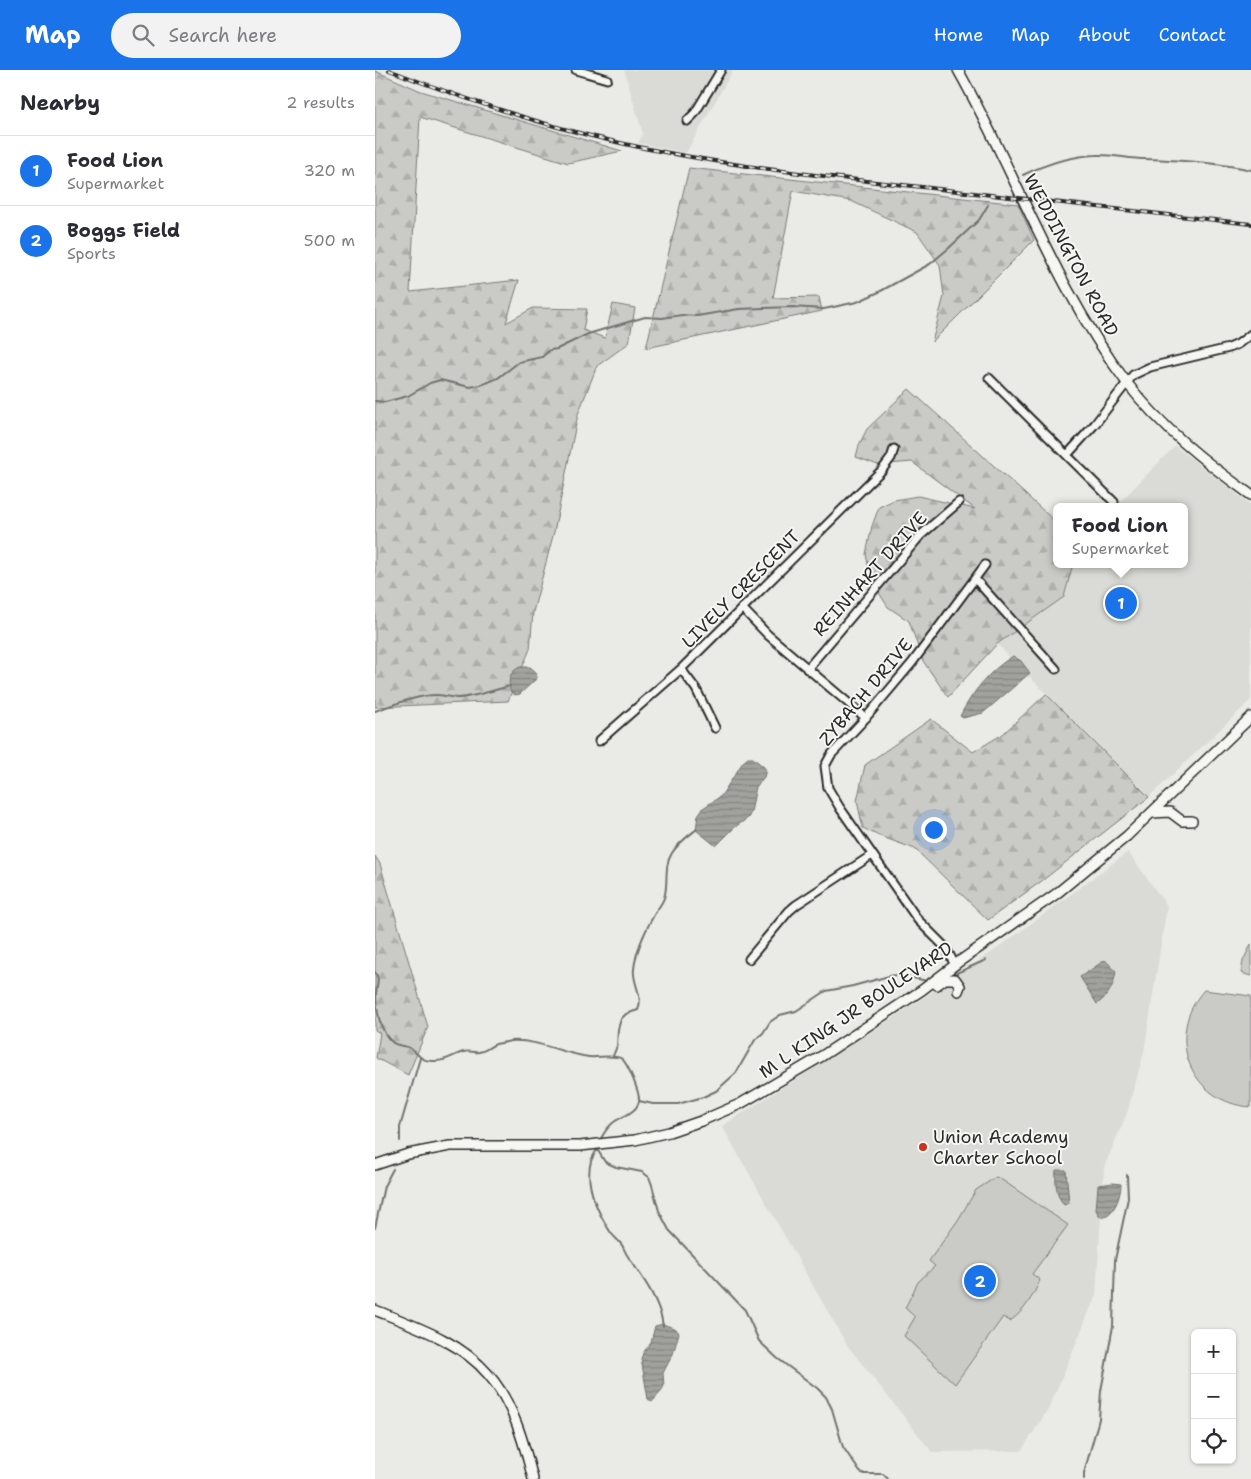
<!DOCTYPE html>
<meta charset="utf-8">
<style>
:root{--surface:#fff;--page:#f2f2f3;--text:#2b2b33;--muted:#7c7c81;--line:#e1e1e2;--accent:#1a73e8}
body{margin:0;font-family:"Shantell Sans",sans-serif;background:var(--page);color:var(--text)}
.controls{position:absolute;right:15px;bottom:15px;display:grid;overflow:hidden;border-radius:8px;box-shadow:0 1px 4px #0004}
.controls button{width:45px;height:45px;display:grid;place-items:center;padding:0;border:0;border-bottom:1px solid var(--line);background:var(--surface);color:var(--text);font:25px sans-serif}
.you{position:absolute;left:558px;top:759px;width:18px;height:18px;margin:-12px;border:4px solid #fff;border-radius:50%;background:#1a73e8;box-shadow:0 0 0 8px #1a73e833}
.badge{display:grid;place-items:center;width:32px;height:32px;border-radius:50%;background:var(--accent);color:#fff;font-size:16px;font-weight:700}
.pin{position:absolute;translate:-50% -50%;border:2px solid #fff;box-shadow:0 1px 5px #0006}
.popup{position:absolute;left:678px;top:433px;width:135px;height:65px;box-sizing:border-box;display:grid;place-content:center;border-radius:8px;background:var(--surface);filter:drop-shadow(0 1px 4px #0005);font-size:16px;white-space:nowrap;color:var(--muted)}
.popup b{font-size:19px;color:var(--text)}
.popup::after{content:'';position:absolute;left:50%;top:100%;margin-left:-10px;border:10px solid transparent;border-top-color:var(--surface)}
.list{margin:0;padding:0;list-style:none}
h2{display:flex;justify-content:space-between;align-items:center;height:65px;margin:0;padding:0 20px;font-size:21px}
h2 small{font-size:16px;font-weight:400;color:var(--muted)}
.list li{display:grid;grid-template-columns:32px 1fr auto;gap:15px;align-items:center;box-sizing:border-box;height:70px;padding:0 20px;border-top:1px solid var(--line)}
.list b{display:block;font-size:19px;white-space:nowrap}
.list p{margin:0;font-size:16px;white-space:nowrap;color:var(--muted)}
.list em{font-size:16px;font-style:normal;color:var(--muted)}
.icon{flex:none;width:28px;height:28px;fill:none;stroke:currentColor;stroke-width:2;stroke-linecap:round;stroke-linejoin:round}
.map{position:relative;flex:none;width:876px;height:1409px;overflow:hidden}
header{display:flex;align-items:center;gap:30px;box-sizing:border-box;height:70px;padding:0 25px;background:var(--accent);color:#fff}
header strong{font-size:24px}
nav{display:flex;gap:28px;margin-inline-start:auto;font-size:18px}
.search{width:350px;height:45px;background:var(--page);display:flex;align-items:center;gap:12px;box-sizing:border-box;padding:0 18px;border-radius:28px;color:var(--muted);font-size:19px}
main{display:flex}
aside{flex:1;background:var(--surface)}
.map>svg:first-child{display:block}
.built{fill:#dadad6}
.forest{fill:url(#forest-firs);stroke:#7a7a79}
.garden{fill:#cacac7;stroke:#7a7a79}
.water{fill:url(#water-rules);stroke:#727270}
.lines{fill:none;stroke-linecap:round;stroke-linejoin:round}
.stream{stroke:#727270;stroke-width:2}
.minor-casing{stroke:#2b2b2b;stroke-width:11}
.major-casing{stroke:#2b2b2b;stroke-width:12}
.minor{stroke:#f6f6f2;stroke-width:7}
.major{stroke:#f6f6f2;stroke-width:9}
.rail-casing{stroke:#2b2b2b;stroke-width:4}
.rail{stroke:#f6f6f2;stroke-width:2;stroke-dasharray:5.5;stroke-linecap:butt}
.poi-dot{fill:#c8321e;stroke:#f6f6f2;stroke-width:2}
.labels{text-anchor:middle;stroke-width:4;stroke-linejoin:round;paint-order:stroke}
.street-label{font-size:18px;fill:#2b2b2b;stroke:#f6f6f2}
.poi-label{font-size:18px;fill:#2b2b2b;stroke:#f6f6f2;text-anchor:start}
</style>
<header>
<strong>Map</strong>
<div class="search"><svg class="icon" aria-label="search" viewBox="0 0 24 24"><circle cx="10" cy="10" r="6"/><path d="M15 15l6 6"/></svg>Search here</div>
<nav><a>Home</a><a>Map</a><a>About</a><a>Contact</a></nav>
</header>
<main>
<aside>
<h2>Nearby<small>2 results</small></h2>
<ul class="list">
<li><span class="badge">1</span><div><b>Food Lion</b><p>Supermarket</p></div><em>320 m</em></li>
<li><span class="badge">2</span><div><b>Boggs Field</b><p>Sports</p></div><em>500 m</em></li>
</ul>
</aside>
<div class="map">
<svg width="876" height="1409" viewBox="0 0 876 1409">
<defs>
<pattern id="forest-firs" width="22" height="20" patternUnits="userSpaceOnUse" patternTransform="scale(1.25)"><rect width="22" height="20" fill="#cacac7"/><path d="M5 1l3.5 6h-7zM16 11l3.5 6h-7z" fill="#aeaeab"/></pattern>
<pattern id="water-rules" width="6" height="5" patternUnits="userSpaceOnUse" patternTransform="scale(1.25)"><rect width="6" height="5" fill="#a1a19e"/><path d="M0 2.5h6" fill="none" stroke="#838381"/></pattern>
</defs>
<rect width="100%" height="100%" fill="#eaeae6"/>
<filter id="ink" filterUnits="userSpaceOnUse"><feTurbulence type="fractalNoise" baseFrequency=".02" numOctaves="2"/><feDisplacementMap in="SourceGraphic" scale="10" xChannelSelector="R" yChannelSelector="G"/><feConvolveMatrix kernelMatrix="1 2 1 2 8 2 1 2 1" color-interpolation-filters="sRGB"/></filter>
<g filter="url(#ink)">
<!-- built -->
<path class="built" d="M249,0H358L311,83L263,73L268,64Z
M800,376L876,435V630L774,727L622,574L689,527L698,494H810V437H740Z
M753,782L792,836L769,982L752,1043L729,1097L721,1225L674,1338L646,1381L557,1382L472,1275L347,1056L527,942L623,878Z"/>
<!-- forest -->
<path class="forest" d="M0,1L46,21L247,81L193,93L45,47L35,222L144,210L131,253L158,238L212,239L208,260L230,268L238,234L260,238L254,273L222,296L203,344L179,462L158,542L155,579L133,631L0,637Z
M314,98L643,134L659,170L557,272L569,226L565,195L542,162L476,131L418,121L398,228L444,227L447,241L271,278Z
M534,319L682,453V494H698L689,527L622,574L573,627L548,591L534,551L513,537L496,510L491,484L497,456L504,437L519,430L543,426L600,439L537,392L503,395L481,387L484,375L492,359Z
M671,624L774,727L668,810L613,850L540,779L502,765L488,758L482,731L490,695L556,649L598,682L628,664Z
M0,786L5,794L53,957L33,1005L1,988L5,963L0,960Z"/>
<!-- garden -->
<path class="garden" d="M876,874V906L866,903L868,891Z
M829,920L876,926V1037C815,1033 789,965 829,920Z
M621,1107L627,1110L693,1155L657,1204L665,1210C659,1225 649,1242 635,1251L628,1247L580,1314L529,1266L540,1247L530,1238L543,1212L560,1196L554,1191L583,1150L601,1120Z"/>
<!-- water -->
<path class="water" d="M638,586L646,591L655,603L608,643L588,648L585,646C598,621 614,601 638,586Z
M145,597H155L161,602L162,608L145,624L140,625L135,621C133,610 134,602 145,597Z
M373,688H378L389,697L391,700L389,707L381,717L376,742L373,748L360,757L341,776L321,760L323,745L328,738L346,726L368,692Z
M730,890L741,901C739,915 734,926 722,934L705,907Z
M681,1100H691L694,1133L689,1135C681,1125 680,1113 681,1100Z
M738,1113L746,1114C746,1126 739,1147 725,1147L721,1140L723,1115Z
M288,1254L301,1259L304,1263L298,1284L288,1303L289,1316L285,1323L277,1332L273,1329L266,1289L268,1283L276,1272L280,1256Z"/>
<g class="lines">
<!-- stream -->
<path class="stream" d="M648,105C671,94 694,86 721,85C737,84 754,89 770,89C805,90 841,92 876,100
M0,331L10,332L33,326L55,313L65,310L95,317L106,315L123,308L144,292L167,287L175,280L182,279L213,264L270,247L287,248L307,245L322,246L364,239L417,237L449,239L482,232L504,222L555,194L574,178L604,150L613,135
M0,641C16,635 46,624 63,625C70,625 76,628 82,628C95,628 123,619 135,616
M0,902C5,908 2,916 1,923C1,939 5,962 17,972C23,977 30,975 35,978C45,985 45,992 61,991C73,991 79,984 89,982C94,980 99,983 104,982C111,981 115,976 121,974C126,973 132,972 136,971C162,969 188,984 214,987C223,988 241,984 247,989C253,994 265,1023 264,1031C262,1043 247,1046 239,1052C232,1057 229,1063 225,1070
M577,905L611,890
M238,986L242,976L243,959L246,949L251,944L263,940C269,926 257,913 259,899C261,880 270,861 279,845C282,839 287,834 289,828C294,814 288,797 297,783C303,773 313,766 322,759
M264,1031L278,1034H303L328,1027L341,1021L361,1003L380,970L388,963L395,952L405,945L421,941L451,921L478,916L514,906L522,905L553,911
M25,1071V1057L45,988
M223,1077C221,1082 218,1086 216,1091C209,1116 223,1143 236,1163C239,1167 244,1171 247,1175C249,1179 251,1184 254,1188C268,1208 285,1231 288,1256
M222,1079L230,1092L241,1097L267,1102L274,1107L277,1115L284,1141L294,1160L370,1240L384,1271L402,1288L442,1318L451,1327L457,1339L468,1377L485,1402L490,1404H508L513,1409
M0,1158L9,1116L18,1099
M709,1409V1403L724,1349L726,1321L738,1256L740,1190L753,1128L752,1105"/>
<!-- minor casing -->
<g class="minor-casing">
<path id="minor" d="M201,0L232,9
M312,51L320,43L346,0
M614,308L739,432
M692,385L720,354L758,305L775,297L854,278L863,274L876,264
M600,509L681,599
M367,538L393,565L491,648
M306,599L321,619L340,658
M432,599L546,465L584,432
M224,671L306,599L507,400L516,388L519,379
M374,889L414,841L421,835L497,785
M580,895L571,878L543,850L465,738L453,718L450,696L456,685L488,651L537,593L610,495"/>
</g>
<!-- major casing -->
<g class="major-casing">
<path id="major" d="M583,0C641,103 680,218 752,313C786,357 831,393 876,425
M777,743L795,742L807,751H817
M562,915L570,909H580L585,916L583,921
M0,1095L33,1084L75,1076H205L260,1070L294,1062L326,1051L365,1034L447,986L547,920L585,891L681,824L752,766L876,647
M0,1240C39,1256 85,1271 113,1304C138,1332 149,1373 158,1409"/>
</g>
<!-- minor -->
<use href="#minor" class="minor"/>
<!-- major -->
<use href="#major" class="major"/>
<!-- rail casing -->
<g class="rail-casing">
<path id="rail" d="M14,0C88,29 164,54 241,72C342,95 444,106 547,117C657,130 766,142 876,154"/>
</g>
<!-- rail -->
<use href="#rail" class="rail"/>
</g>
</g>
<!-- markers -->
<circle class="poi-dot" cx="548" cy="1077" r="5"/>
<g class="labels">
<!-- street labels -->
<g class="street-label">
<text transform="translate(696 185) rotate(62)" y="6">WEDDINGTON ROAD</text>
<text transform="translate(495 504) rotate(-48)" y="6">REINHART DRIVE</text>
<text transform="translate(366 519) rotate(-45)" y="6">LIVELY CRESCENT</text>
<text transform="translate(491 622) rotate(-50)" y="6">ZYBACH DRIVE</text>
<text transform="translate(481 940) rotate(-34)" y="6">M L KING JR BOULEVARD</text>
</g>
<!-- poi labels -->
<g class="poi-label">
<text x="558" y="1073">Union Academy<tspan x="558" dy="21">Charter School</tspan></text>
</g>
</g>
</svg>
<div class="controls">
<button>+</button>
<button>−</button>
<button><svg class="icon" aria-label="locate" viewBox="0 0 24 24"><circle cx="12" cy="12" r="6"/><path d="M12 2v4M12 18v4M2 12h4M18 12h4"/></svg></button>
</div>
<div class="you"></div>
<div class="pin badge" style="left:746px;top:533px">1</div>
<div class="popup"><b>Food Lion</b>Supermarket</div>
<div class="pin badge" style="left:605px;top:1211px">2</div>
</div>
</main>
